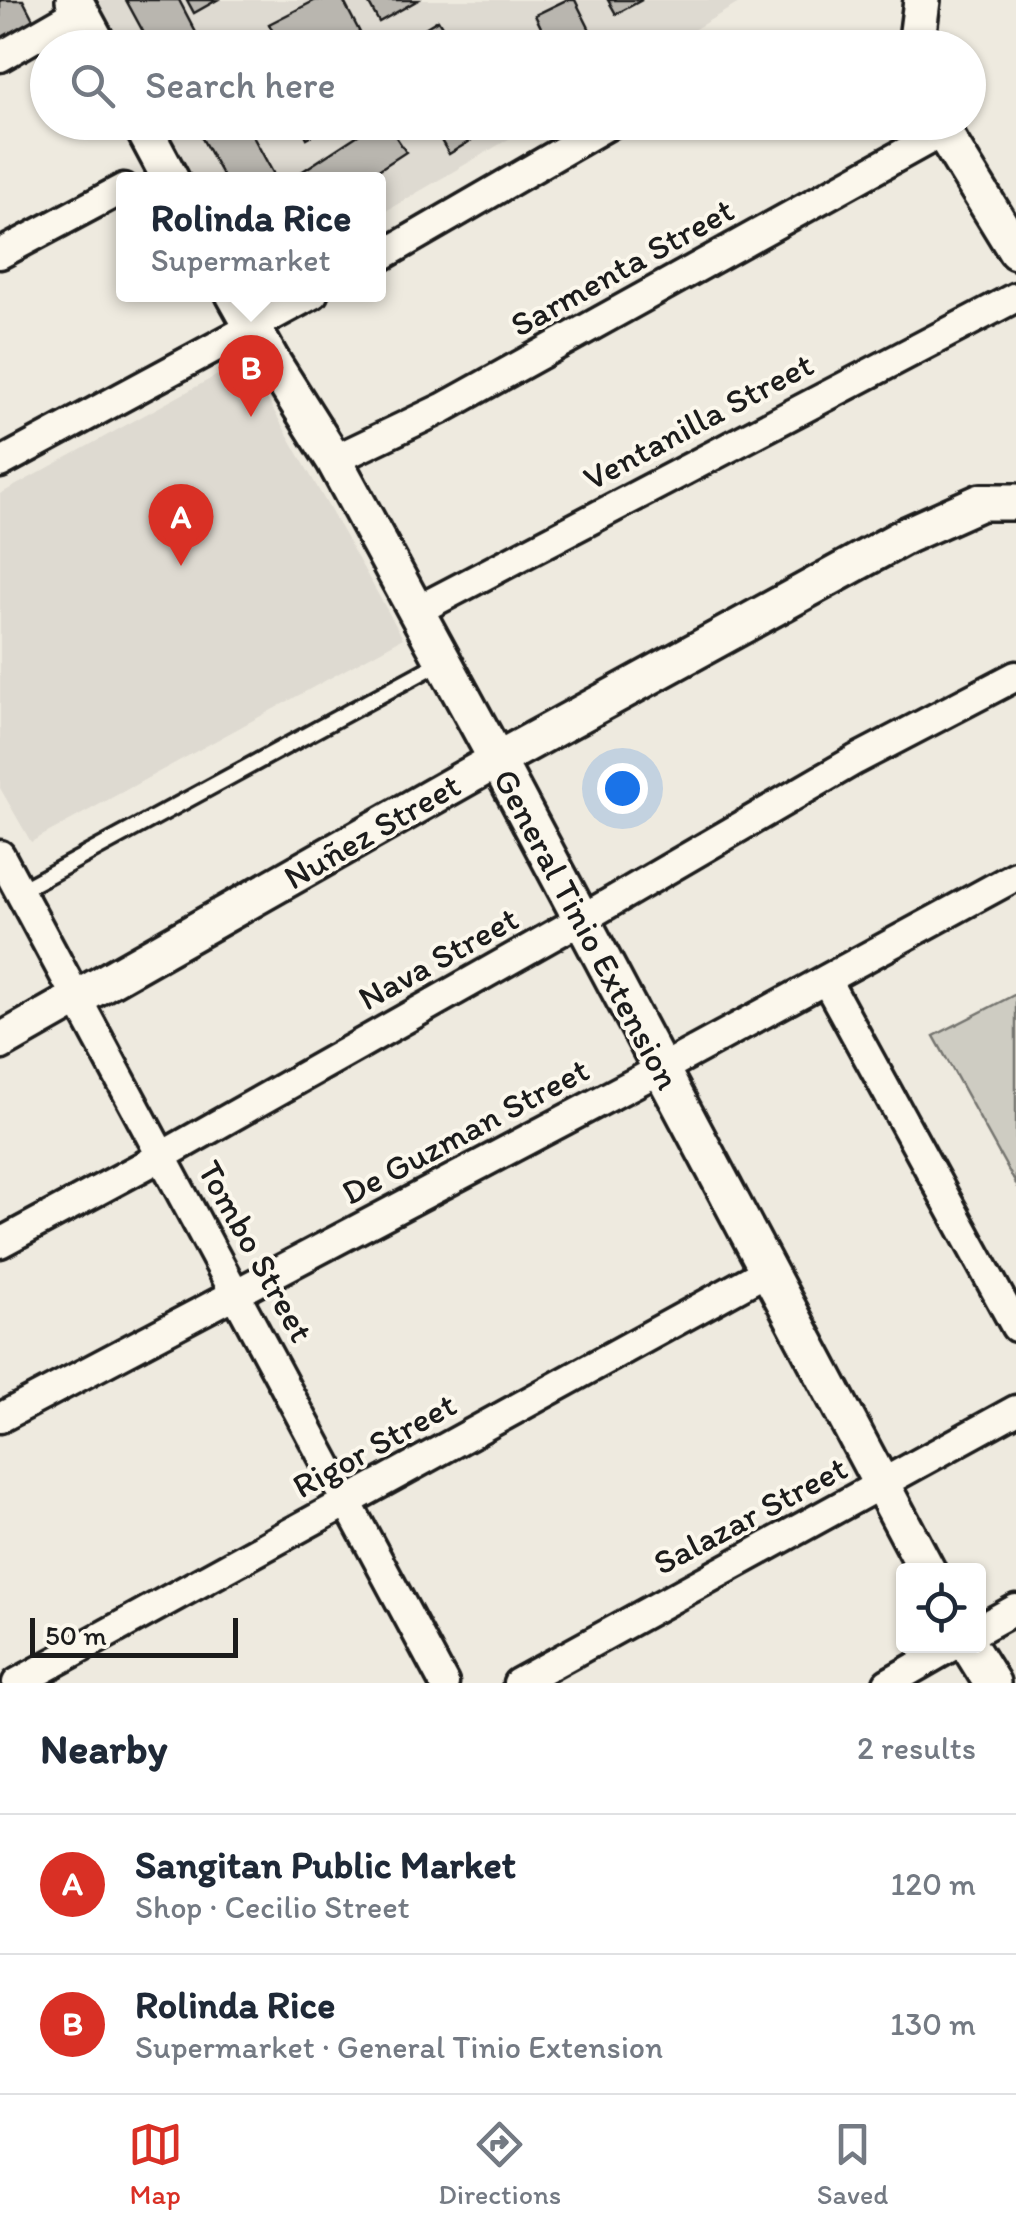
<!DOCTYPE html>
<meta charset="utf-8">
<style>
:root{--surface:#fff;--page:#f2f2f3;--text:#1f2937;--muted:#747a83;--line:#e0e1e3;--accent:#d93025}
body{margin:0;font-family:Itim,sans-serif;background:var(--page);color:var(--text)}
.controls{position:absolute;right:30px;bottom:30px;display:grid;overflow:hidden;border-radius:10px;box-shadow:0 2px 8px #0004}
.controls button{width:90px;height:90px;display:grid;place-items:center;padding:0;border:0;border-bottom:2px solid var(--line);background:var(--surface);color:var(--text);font:50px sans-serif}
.scale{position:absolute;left:30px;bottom:25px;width:208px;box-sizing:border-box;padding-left:10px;border:5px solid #1c1c1c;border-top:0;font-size:28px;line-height:35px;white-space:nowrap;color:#1c1c1c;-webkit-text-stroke:8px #fbf7ec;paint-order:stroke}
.you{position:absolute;left:622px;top:788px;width:35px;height:35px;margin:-25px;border:8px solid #fff;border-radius:50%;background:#1a73e8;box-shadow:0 0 0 15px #1a73e833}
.badge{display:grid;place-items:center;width:65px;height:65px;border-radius:50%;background:var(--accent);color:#fff;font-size:32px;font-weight:700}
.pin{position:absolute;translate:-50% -82px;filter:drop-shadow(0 2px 5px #0008)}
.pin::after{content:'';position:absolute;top:52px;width:35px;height:30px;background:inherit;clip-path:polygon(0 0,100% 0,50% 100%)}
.popup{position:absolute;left:116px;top:172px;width:270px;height:130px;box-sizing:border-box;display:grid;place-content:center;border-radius:10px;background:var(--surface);filter:drop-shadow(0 2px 8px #0005);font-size:32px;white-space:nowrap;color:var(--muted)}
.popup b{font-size:38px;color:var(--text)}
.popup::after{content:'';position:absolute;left:50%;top:100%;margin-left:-20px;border:20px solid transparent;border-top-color:var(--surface)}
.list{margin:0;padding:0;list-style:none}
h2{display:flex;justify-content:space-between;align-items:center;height:130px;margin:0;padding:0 40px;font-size:42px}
h2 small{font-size:32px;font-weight:400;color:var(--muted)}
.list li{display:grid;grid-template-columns:65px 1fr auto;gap:30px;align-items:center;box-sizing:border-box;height:140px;padding:0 40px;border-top:2px solid var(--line)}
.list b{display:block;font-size:38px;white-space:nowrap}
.list p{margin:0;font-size:32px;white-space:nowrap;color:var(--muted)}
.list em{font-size:32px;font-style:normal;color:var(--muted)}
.icon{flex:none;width:55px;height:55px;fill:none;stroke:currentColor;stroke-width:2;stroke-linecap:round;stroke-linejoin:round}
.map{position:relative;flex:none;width:1016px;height:1683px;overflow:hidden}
.search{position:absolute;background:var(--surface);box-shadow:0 2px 8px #0004;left:30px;right:30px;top:30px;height:110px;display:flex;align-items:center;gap:25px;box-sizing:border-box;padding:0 35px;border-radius:55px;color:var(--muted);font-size:38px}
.sheet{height:410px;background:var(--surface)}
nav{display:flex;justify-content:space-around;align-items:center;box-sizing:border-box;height:140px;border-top:2px solid var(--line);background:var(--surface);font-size:28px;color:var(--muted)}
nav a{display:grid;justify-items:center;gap:5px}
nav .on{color:var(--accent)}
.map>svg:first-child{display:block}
.built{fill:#dedad1}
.green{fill:#ceccc2;stroke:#75746f;stroke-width:2.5}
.building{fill:#b9b6af;stroke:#1c1c1c;stroke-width:2.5}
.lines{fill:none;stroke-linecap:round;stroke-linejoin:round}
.service-casing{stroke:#1c1c1c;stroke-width:21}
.minor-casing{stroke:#1c1c1c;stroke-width:35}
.tertiary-casing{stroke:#1c1c1c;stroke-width:42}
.service{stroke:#fbf7ec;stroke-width:14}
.minor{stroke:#fbf7ec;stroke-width:28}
.tertiary{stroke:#fbf7ec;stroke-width:35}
.labels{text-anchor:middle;stroke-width:8;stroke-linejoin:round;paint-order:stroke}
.street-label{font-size:35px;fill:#1c1c1c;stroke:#fbf7ec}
</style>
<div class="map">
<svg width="1016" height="1683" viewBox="0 0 1016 1683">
<rect width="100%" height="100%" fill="#eeeadf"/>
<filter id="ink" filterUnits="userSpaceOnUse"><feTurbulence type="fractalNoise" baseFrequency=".01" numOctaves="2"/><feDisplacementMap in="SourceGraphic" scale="20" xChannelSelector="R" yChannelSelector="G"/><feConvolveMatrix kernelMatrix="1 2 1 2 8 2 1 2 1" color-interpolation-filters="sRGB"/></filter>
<g filter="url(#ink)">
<!-- built -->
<path class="built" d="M94,0H744L663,48L119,47Z
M159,123H536L379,215L378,180L190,179Z
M245,360L403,638L31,842L0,788V494Z"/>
<!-- green -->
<path class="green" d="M1016,994V1184L934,1036Z"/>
<!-- building -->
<path class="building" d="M0,0H23L36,25L0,44Z
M126,0H179L204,48H152Z
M187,0H217L194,13Z
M316,0H343L368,48H281L269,24Z
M367,0H418L379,22Z
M566,0H575L599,48H551L535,15Z
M608,0H642L616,14Z
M438,20L455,48H392Z
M193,122H245L277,180H225Z
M299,122H336L307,138Z
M378,122H386L406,152L363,180H289Z
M452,122H501L449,154L436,132Z"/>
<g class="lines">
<!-- service casing -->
<g class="service-casing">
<path id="service" d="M19,891L441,662"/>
</g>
<!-- minor casing -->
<g class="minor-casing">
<path id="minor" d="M0,57L80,11
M0,254L124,188
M378,258L613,122
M334,460L443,408L942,132
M0,463L313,294
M414,612L1016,297
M0,855L444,1683
M826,980L1016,1327
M0,1243L162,1156L582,919L855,760L1016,676
M0,1418L663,1068L1016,876
M978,1630L1016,1609
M17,1683L767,1271
M518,1683L1016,1410
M888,1683L952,1646"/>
</g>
<!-- tertiary casing -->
<g class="tertiary-casing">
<path id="tertiary" d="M74,0L100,48
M916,48L922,0
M140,122L171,180
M937,122L1016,251
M234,294L271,360L334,460L497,760L927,1570
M0,1042L497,760L907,535L981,502H1016
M969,1646L992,1683"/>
</g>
<!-- service -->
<use href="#service" class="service"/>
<!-- minor -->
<use href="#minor" class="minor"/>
<!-- tertiary -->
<use href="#tertiary" class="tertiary"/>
</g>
</g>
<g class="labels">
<!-- street labels -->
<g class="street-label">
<text transform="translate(622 267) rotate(-29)" y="12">Sarmenta Street</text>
<text transform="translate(698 421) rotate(-28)" y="12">Ventanilla Street</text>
<text transform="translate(372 831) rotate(-30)" y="12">Nuñez Street</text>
<text transform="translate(587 929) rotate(62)" y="12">General Tinio Extension</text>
<text transform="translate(438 958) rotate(-29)" y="12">Nava Street</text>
<text transform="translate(465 1131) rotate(-28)" y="12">De Guzman Street</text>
<text transform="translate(256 1251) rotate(61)" y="12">Tombo Street</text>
<text transform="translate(374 1445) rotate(-29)" y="12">Rigor Street</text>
<text transform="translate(750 1515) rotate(-28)" y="12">Salazar Street</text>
</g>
</g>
</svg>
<div class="controls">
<button><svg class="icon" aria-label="locate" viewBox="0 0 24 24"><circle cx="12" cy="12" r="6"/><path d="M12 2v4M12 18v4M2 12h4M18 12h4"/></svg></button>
</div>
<div class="scale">50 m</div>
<div class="you"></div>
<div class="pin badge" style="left:181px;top:566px">A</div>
<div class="pin badge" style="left:251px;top:417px">B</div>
<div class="popup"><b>Rolinda Rice</b>Supermarket</div>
<div class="search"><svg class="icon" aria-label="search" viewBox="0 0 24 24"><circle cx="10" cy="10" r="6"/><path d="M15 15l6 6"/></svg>Search here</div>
</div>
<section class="sheet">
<h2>Nearby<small>2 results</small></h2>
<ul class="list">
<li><span class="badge">A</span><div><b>Sangitan Public Market</b><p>Shop · Cecilio Street</p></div><em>120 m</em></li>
<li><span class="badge">B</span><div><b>Rolinda Rice</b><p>Supermarket · General Tinio Extension</p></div><em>130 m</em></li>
</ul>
</section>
<nav>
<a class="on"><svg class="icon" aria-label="map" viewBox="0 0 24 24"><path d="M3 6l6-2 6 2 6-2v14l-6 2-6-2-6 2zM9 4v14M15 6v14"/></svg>Map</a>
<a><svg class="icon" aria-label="directions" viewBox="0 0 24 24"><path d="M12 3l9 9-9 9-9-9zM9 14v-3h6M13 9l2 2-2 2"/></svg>Directions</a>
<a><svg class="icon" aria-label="saved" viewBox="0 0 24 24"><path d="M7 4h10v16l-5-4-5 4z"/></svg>Saved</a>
</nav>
